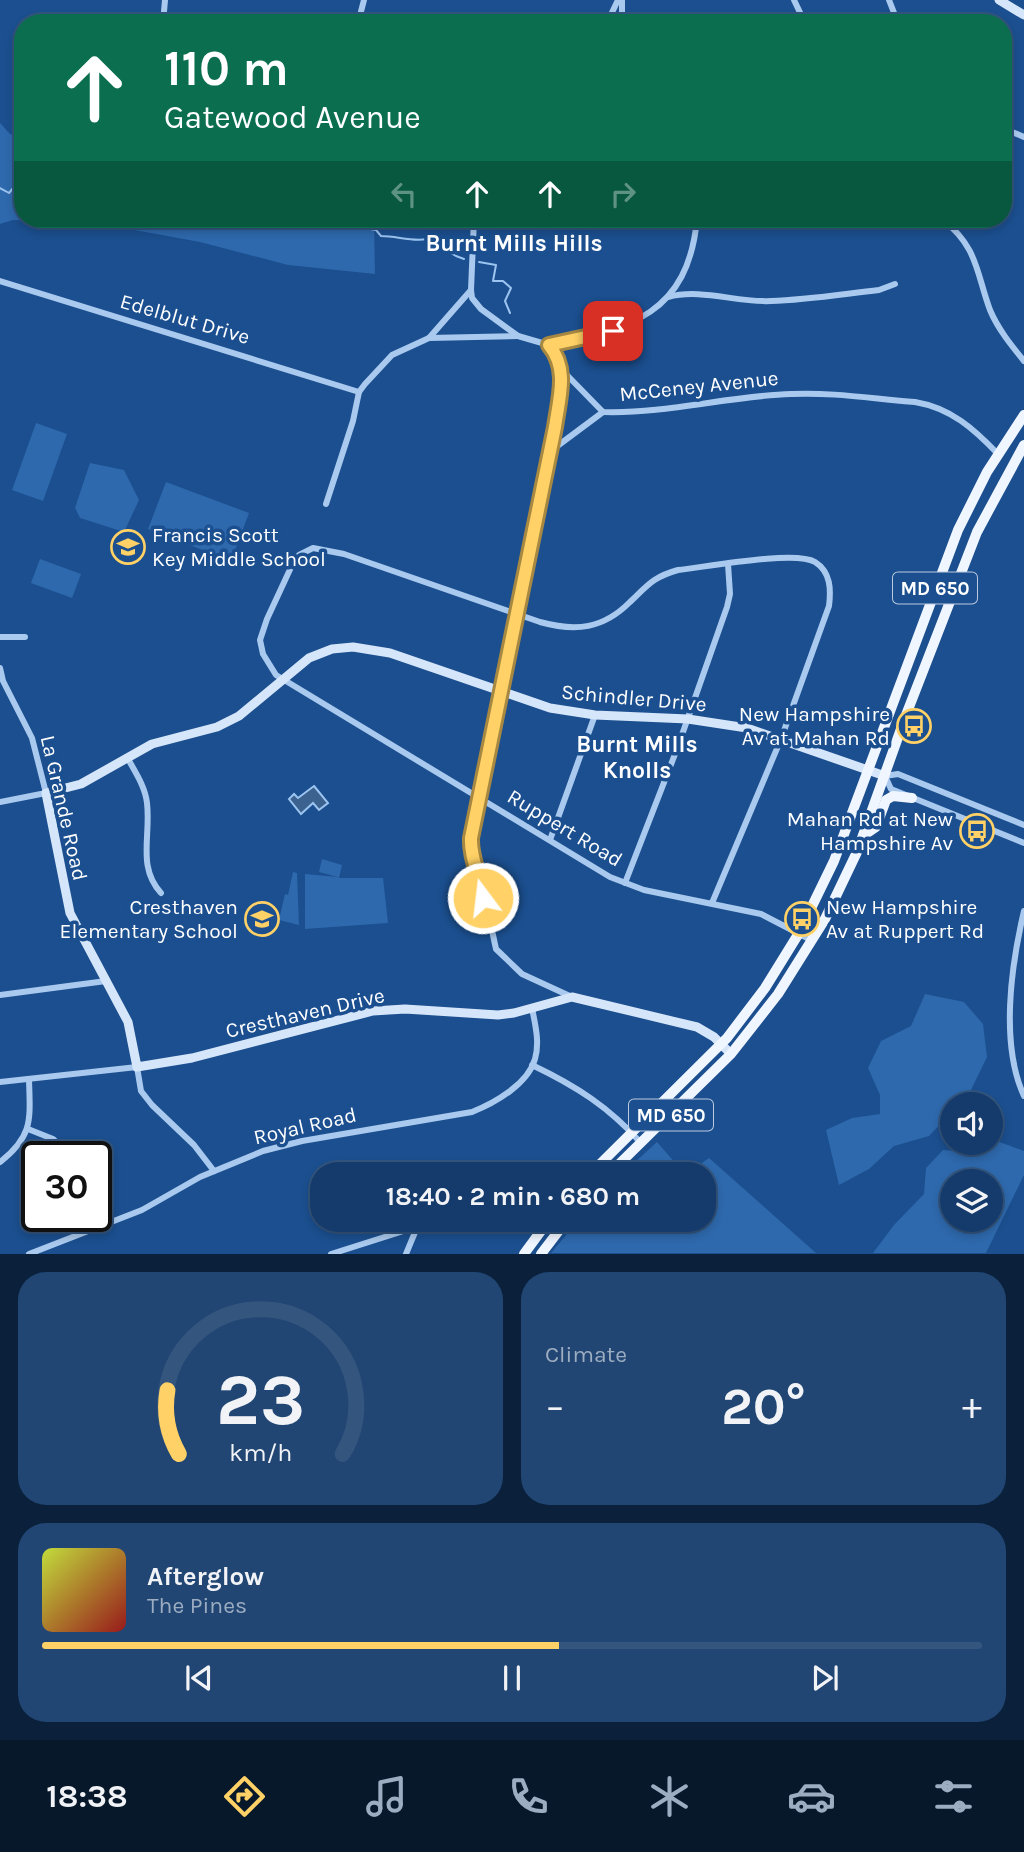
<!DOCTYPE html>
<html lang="en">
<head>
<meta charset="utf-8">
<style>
  body { margin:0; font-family:Karla,sans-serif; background:#214673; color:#f1f3f6; height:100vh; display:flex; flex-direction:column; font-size:26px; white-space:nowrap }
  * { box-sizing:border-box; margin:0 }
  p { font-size:23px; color:#9dadc1 }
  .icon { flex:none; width:38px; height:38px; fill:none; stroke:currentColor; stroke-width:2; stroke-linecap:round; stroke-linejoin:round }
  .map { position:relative; height:1254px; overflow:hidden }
  .panel { display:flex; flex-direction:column; gap:18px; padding:18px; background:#0b203b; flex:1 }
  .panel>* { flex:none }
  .banner { position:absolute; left:14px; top:14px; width:998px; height:214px; border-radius:28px; box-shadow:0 4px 10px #0003,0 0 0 2px #33557e; background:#0b6e4f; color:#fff; overflow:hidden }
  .controls { position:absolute; left:940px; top:1092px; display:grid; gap:14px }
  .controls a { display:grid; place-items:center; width:63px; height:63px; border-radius:50%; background:#143b6b; box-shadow:0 4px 10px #0003,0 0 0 2px #33557e; font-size:35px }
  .speed { position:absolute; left:21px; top:1141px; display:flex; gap:14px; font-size:35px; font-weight:700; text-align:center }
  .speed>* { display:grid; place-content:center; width:91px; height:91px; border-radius:50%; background:#143b6b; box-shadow:0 4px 10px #0003,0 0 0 2px #33557e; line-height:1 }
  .speed .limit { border:4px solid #111; border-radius:10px; background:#fff; color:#111 }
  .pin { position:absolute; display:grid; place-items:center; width:60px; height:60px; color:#fff; margin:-30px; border-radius:14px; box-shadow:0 4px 10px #0006 }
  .me { position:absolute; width:77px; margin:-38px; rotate:345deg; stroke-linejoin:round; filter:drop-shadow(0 0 5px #0008) }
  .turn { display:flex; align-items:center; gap:24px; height:147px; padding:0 35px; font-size:32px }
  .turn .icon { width:91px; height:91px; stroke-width:2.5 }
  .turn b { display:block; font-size:49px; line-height:60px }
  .lanes { display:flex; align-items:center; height:66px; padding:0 35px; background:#0003; justify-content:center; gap:35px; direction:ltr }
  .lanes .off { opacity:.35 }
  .big { font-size:52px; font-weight:700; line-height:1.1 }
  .panel .card { flex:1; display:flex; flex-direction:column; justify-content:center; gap:10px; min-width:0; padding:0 24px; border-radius:28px; background:#214673 }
  .panel .dial { align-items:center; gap:0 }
  .dial svg { height:182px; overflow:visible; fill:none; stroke:#33557e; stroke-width:7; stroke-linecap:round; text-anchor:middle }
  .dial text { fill:#f1f3f6; stroke:none }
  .song { display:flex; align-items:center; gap:21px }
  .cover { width:84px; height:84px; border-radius:10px; background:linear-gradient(135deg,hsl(70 70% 55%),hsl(0 70% 35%)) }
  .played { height:7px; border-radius:4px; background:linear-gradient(90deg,#ffd166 55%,#33557e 55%) }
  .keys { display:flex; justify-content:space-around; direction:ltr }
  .heat { display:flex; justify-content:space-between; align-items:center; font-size:38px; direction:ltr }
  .panel .tiles { flex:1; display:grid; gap:18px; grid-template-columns:1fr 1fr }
  .card:last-child { grid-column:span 2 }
  .trip { position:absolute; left:310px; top:1162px; width:406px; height:70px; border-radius:28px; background:#143b6b; box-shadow:0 4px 10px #0003,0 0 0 2px #33557e; font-weight:700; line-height:70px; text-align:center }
  .tab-bar { display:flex; height:112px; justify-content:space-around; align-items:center; background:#08182b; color:#9dadc1 }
  .tab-bar .icon { width:49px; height:49px }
  .tab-bar .selected { color:#ffd166 }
  .tab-bar b { font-size:32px; color:#f1f3f6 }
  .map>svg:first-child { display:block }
  .green { fill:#2e69ad; fill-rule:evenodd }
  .water { fill:#3c6290; stroke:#9cc4f0; stroke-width:2 }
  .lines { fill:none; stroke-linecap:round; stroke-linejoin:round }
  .stream { stroke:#9cc4f0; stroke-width:2 }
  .street { stroke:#a9c9ee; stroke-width:6 }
  .secondary { stroke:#d6e6fa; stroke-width:9 }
  .primary { stroke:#f0f6ff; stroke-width:10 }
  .route-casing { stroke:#a68842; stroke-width:18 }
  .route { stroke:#ffd166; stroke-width:12 }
  .labels { text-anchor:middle; stroke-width:7; stroke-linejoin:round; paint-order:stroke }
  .shield { fill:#1b4f8f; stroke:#bbcadd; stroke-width:2 }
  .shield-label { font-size:19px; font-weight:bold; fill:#fff }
  .street-label { font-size:21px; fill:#fff; stroke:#1b4f8f }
  .poi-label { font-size:21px; fill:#fff; stroke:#1b4f8f; text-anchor:end }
  .neighbourhood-label { font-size:23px; font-weight:bold; fill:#fff; stroke:#1b4f8f }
</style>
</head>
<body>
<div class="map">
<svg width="1024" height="1254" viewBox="0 0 1024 1254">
  <rect width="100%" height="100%" fill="#1b4f8f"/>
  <!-- green -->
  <g class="green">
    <polygon points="0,123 10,134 23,136 23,219 374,219 375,274 288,265 200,242 91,222 13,220 0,224"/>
    <polygon points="36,423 67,434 43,501 12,490"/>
    <polygon points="90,463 124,470 139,500 124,532 80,518 75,508"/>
    <polygon points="166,482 249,513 231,561 148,529"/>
    <polygon points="40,559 81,574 72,598 31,583"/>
    <polygon points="322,859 342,865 339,878 383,878 388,923 305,929 305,874 338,877 319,872"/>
    <polygon points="293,872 297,873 299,925 279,920 285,894 288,895"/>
    <polygon points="925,994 964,1002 983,1024 987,1057 969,1094 959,1104 952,1104 952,1112 929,1136 894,1146 869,1169 839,1185 826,1130 852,1118 880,1114 880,1095 868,1068 881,1041 911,1026"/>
    <path d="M994,1140L1024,1151V1175L986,1253H873L894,1225L924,1194L926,1168L943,1150L967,1152ZM952,1181H990V1220H952Z"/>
    <polygon points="657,1142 685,1174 622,1174"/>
    <polygon points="709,1158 816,1253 551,1253 579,1220 704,1220 704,1174 686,1174"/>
  </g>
  <!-- water -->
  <polygon class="water" points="314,786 328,803 319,810 313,803 301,814 289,799 294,794 298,798"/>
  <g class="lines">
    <!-- stream -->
    <g class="stream">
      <polyline points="0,188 9,193 23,176"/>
      <path d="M352,219L365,228L376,230L381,236C397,236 412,242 427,239L456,256L464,259"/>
      <polyline points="376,230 383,219"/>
      <polyline points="479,262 496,265 493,281 503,281 511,288 505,301 510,313"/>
    </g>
    <!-- street -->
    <g class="street">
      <polyline points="794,0 805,23"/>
      <polyline points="889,0 898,23"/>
      <polyline points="50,23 76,23"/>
      <polyline points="163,23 165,0"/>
      <polyline points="358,23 364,0"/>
      <polyline points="607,23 618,0"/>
      <polyline points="622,23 622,0"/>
      <path d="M23,45C17,57 18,69 23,81"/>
      <polyline points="1003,128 1024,137"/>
      <polyline points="1003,146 1009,131"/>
      <path d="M474,219L471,290L472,298L481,309L518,336L549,345L556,354L562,370L603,412C667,414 728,396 791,394C833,392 874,399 915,402C951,408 974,429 998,454"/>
      <path d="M942,219C978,247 976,272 990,310C998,329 1011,345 1024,361"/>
      <polyline points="0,281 359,392"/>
      <path d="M668,297C702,288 737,303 771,301C807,300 843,294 879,290L895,284"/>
      <polyline points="429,338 518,336"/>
      <path d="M549,345C631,329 688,314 697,219"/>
      <polyline points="562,370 562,383 551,451 478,796 470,852 482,884 496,949 522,974 572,997"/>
      <polyline points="552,450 603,412"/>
      <polyline points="326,504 353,421 359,392 365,384 392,355 429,338 471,290"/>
      <polyline points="0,637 25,637"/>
      <polyline points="0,668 3,681 32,738 46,793 0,802"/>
      <path d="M127,757C135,772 145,786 147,803C151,836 137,867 161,893"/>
      <polyline points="1024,825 898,774 885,776 891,789 1024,843"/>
      <polyline points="550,840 595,715"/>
      <polyline points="625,883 677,749 727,607 730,594 728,564"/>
      <path d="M712,903L781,739L829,606C831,590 831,572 815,562C795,550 706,567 678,570C653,577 648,585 630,602C603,629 576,632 540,622L344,554L313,548L299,555L293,563L267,619L260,640L263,654L276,675L610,877L644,890L761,914L811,940"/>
      <path d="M1024,911C1011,966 1000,1044 1024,1096"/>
      <polyline points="0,995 106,981"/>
      <path d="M532,1065C576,1086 609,1107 641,1143"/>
      <polyline points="0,1082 137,1067 141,1091 152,1105 194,1145 214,1171"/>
      <polyline points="28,1129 53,1139 72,1157"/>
      <path d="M0,1162C34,1136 30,1118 29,1079"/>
      <path d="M29,1254L142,1210L200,1177L263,1151L302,1141L472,1112C495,1103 528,1084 535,1059C540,1042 535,1024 532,1008"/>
      <polyline points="331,1254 438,1220"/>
      <polyline points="406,1254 418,1225"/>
    </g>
    <!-- secondary -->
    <g class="secondary">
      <polyline points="999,0 1024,15"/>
      <polyline points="731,1054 714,1037 697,1027 572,997 514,1013 498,1015 405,1009 373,1011 192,1058 137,1067 128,1022 70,913 46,793 81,784 152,744 217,727 239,716 309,658 332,649 353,647 390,653 550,708 595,715 688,719 747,728 885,776"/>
    </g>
    <!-- primary -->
    <g class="primary">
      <polyline points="863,836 876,827 886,800 893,796 912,798"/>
      <polyline points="590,1174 727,1038 765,988 799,933 834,861 958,530 987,472 1024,415"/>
      <polyline points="609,1174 731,1054 778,994 825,919 857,852 906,715 977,532 1024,445"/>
      <polyline points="524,1254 549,1220"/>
      <polyline points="541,1254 567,1220"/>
    </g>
  </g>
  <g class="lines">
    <!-- route casing -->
    <g class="route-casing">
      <path id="route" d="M483,898C481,877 470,859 471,838L555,427C559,398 569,369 549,345L613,331"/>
    </g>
    <!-- route -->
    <use href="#route" class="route"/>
  </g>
  <!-- icons -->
  <defs>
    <g id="school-ring" transform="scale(1.75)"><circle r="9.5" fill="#1b4f8f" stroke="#ffd166" stroke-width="1.5"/><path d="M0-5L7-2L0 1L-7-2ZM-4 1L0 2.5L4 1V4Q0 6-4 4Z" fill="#ffd166"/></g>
    <g id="bus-ring" transform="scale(1.75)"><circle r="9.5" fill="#1b4f8f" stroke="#ffd166" stroke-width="1.5"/><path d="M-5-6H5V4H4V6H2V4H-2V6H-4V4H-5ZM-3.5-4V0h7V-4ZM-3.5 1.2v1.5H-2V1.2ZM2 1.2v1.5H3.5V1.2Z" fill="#ffd166"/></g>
  </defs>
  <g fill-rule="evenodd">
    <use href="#school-ring" x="128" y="547"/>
    <use href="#bus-ring" x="914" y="726"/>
    <use href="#bus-ring" x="977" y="831"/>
    <use href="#school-ring" x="262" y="919"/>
    <use href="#bus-ring" x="802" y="919"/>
  </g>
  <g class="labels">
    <!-- shield labels -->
    <g class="shield">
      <rect x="893" y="572.5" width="84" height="31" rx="5"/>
      <rect x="629" y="1099.5" width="84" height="31" rx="5"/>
    </g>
    <g class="shield-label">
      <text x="935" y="595">MD 650</text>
      <text x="671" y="1122">MD 650</text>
    </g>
    <!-- street labels -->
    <g class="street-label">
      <text transform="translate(185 319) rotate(16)" y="7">Edelblut Drive</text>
      <text transform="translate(699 386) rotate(-6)" y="7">McCeney Avenue</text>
      <text transform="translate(634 698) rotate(5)" y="7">Schindler Drive</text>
      <text transform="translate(64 808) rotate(77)" y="7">La Grande Road</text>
      <text transform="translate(565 828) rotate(31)" y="7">Ruppert Road</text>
      <text transform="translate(305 1013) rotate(-13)" y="7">Cresthaven Drive</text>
      <text transform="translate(305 1126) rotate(-13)" y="7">Royal Road</text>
    </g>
    <!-- poi labels -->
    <g class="poi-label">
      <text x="152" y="542" text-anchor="start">Francis Scott<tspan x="152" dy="24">Key Middle School</tspan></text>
      <text x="890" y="721">New Hampshire<tspan x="890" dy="24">Av at Mahan Rd</tspan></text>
      <text x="953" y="826">Mahan Rd at New<tspan x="953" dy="24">Hampshire Av</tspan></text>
      <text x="238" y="914">Cresthaven<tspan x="238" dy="24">Elementary School</tspan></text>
      <text x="826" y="914" text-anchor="start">New Hampshire<tspan x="826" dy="24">Av at Ruppert Rd</tspan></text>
    </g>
    <!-- neighbourhood labels -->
    <g class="neighbourhood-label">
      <text x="514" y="251">Burnt Mills Hills</text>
      <text x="637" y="752">Burnt Mills<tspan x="637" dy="26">Knolls</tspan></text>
    </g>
  </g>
</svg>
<div class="controls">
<a><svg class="icon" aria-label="sound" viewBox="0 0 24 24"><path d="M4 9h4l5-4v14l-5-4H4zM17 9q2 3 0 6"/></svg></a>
<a><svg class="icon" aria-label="layers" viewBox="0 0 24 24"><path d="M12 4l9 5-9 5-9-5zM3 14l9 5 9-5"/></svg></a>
</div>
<div class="speed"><div class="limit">30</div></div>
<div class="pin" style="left:613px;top:331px;background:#d93025"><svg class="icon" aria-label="arrive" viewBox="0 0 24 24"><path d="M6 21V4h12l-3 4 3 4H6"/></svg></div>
<svg class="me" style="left:483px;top:898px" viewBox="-20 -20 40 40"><circle r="17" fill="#ffd166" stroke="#fff" stroke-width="3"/><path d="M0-11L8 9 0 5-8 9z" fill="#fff"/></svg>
<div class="trip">18:40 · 2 min · 680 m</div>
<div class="banner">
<div class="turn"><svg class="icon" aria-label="ahead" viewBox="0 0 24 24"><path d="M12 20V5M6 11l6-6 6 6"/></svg><div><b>110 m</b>Gatewood Avenue</div></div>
<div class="lanes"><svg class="icon off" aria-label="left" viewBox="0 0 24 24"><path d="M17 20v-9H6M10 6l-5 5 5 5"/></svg><svg class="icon" aria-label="ahead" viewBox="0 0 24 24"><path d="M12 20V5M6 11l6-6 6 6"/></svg><svg class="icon" aria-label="ahead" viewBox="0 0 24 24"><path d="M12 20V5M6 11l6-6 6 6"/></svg><svg class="icon off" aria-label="right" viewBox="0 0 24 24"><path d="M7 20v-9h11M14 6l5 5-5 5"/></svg></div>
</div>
</div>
<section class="panel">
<div class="tiles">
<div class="card dial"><svg viewBox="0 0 100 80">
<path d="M14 69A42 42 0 1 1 86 69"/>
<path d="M14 69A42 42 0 0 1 9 41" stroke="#ffd166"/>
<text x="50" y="56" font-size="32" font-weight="700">23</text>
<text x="50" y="72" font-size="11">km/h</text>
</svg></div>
<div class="card"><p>Climate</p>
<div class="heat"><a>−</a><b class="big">20°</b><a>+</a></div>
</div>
<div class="card">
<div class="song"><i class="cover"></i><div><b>Afterglow</b><p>The Pines</p></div></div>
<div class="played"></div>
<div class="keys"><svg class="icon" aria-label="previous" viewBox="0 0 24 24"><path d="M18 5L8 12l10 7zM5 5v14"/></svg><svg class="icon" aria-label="pause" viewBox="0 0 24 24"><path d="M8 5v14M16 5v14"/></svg><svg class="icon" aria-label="next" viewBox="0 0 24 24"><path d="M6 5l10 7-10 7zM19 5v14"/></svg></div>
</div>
</div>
</section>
<nav class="tab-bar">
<b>18:38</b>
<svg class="icon selected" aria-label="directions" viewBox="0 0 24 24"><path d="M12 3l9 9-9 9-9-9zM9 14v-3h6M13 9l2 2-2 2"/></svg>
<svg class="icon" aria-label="music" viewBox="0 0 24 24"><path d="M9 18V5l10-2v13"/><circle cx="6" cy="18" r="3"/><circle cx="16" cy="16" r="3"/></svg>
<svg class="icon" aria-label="phone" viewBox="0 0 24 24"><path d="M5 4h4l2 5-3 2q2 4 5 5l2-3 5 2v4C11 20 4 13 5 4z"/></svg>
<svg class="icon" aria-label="climate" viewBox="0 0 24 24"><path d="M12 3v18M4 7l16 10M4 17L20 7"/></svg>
<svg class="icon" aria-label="car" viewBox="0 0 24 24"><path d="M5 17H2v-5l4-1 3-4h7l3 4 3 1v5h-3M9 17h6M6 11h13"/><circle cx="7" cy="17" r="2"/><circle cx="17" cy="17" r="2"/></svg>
<svg class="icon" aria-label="filters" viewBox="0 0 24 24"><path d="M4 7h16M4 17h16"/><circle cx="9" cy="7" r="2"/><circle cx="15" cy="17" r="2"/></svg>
</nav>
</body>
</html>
